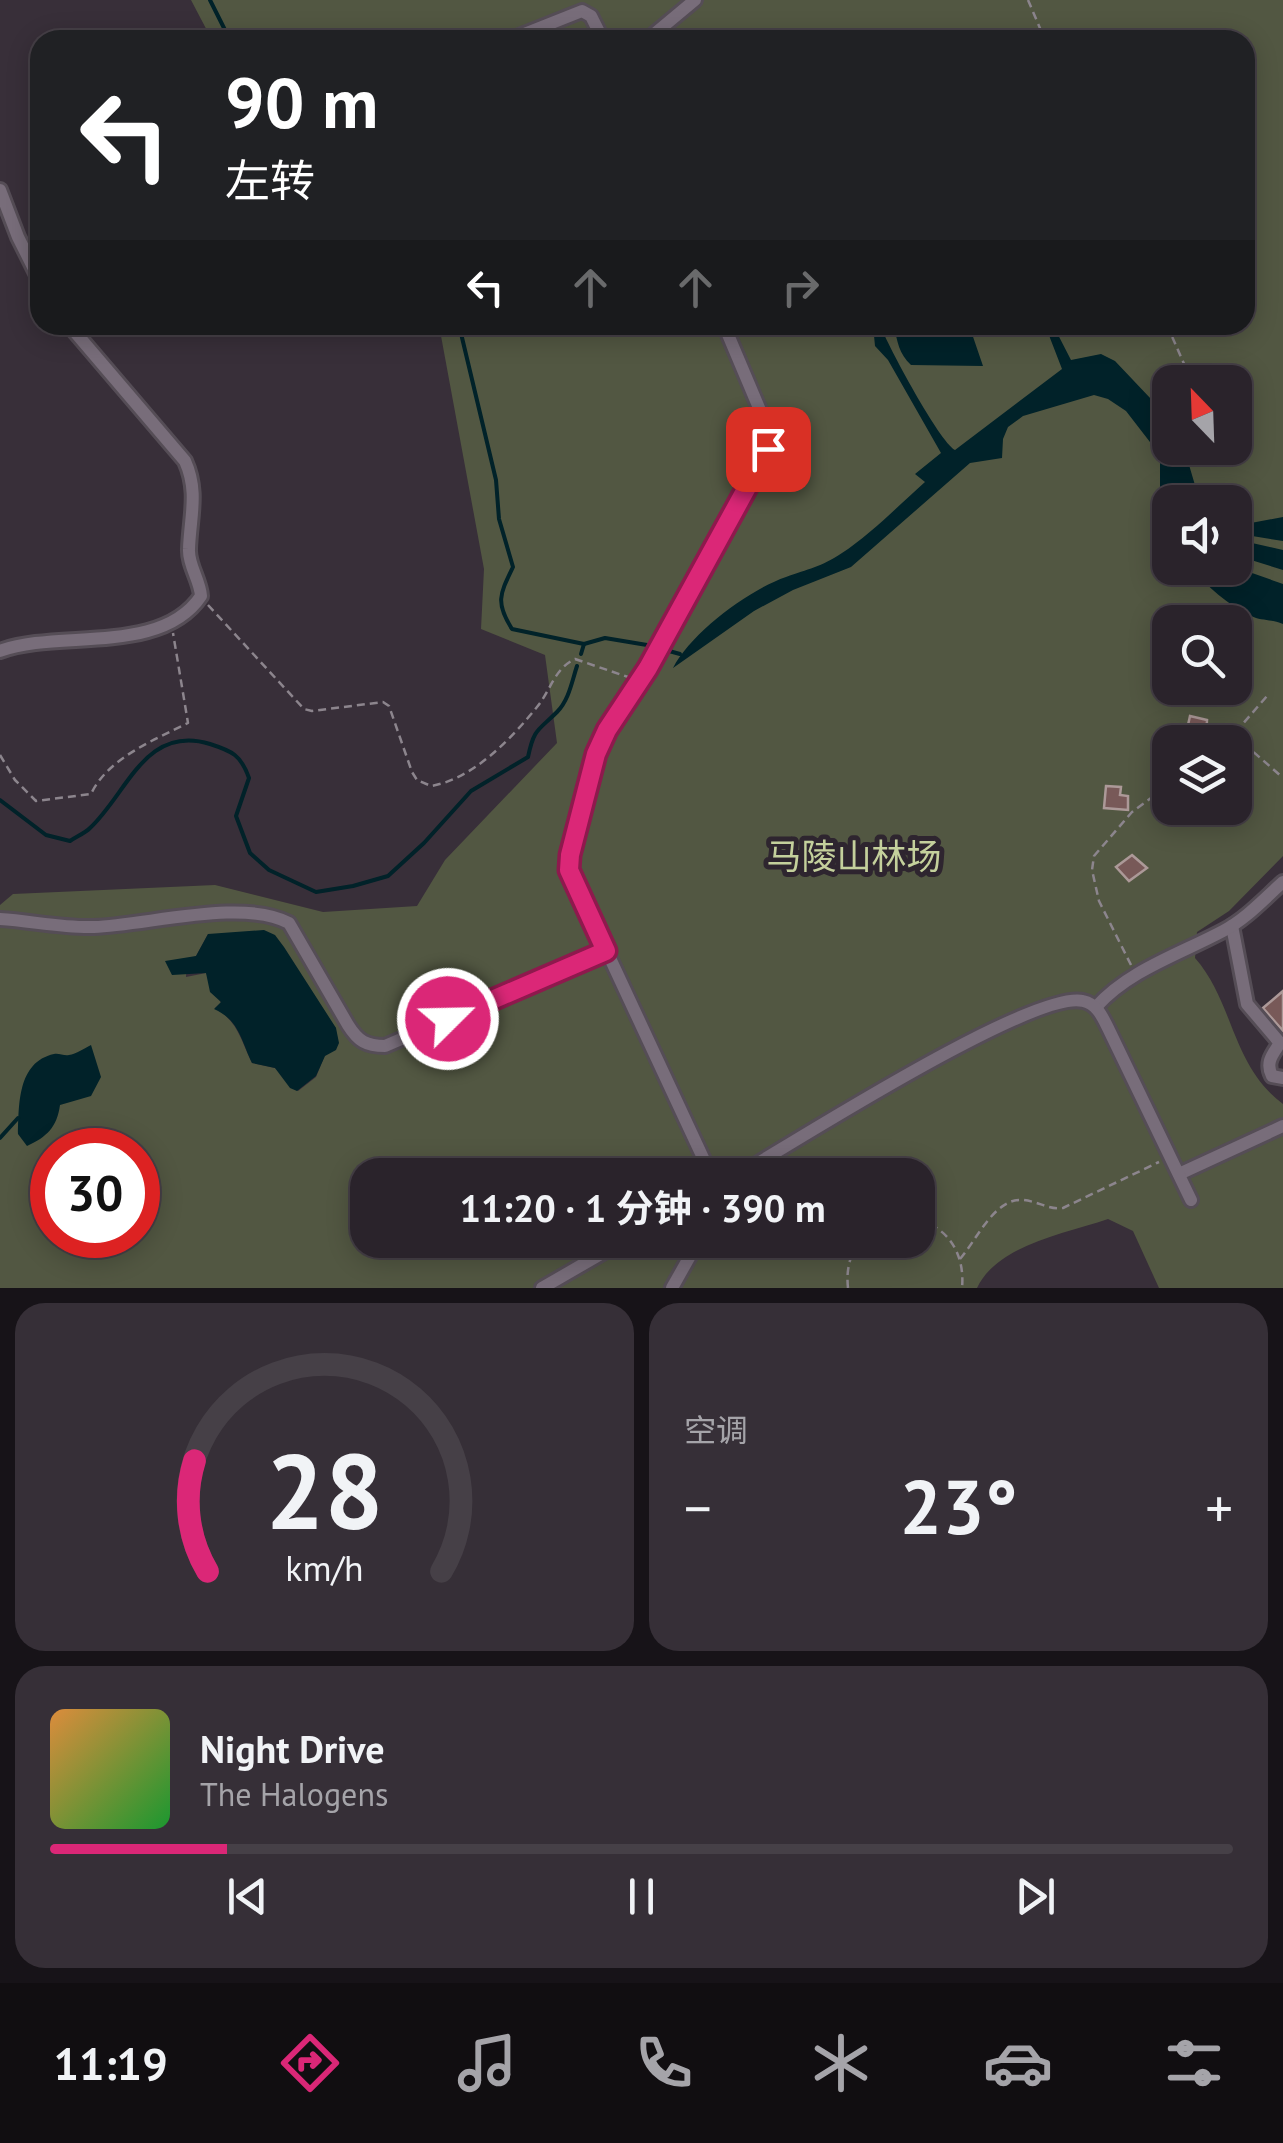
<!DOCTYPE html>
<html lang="zh">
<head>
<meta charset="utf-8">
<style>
  body { margin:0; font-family:"PT Sans","Noto Sans SC",sans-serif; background:#362f37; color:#f1f3f6; height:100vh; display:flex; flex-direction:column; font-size:38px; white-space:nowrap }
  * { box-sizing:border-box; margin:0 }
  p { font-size:32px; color:#a5a4a9 }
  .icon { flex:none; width:55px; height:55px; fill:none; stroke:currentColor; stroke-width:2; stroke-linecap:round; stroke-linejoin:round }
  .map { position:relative; height:1288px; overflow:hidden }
  .details { display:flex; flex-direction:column; gap:15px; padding:15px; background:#171318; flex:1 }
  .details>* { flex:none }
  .hud { position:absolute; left:30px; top:30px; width:1225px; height:305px; border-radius:30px; box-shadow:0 5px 25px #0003,0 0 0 2px #464047; background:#202124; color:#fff; overflow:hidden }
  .needle { width:65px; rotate:337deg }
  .controls { position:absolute; left:1152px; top:365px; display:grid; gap:20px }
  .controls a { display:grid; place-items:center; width:100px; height:100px; border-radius:20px; background:#2a232b; box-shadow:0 5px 25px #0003,0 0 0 2px #464047; font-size:50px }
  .speed { position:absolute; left:30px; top:1128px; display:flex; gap:20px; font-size:50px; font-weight:700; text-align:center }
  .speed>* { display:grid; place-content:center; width:130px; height:130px; border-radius:50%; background:#2a232b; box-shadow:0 5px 25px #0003,0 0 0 2px #464047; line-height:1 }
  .speed .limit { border:15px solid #d22; background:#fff; color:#111 }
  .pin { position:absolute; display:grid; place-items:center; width:85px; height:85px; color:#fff; margin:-42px; border-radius:20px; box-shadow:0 5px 15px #0006 }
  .me { position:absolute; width:110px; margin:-55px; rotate:67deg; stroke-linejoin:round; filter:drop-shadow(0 0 8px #0008) }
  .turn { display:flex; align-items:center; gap:35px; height:210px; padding:0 30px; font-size:45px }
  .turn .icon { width:130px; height:130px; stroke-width:2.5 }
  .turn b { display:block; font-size:70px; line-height:85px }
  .lanes { display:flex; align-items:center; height:95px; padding:0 30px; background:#0003; justify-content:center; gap:50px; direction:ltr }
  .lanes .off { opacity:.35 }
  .big { font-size:75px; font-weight:700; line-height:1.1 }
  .details .widget { flex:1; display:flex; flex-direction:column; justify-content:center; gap:15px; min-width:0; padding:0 35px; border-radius:30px; background:#362f37 }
  .details .dial { align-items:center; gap:0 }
  .dial svg { height:260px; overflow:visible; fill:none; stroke:#464047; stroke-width:7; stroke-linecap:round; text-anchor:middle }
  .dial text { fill:#f1f3f6; stroke:none }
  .song { display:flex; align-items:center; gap:30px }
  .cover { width:120px; height:120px; border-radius:15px; background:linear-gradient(135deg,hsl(30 70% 55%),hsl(130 70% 35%)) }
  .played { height:10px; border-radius:5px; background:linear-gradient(90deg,#db2777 15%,#464047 15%) }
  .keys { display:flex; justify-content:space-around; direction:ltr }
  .heat { display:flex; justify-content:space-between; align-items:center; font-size:55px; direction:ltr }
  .details .tiles { flex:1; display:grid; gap:15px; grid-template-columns:1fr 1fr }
  .widget:last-child { grid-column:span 2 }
  .trip { position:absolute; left:350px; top:1158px; width:585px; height:100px; border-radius:30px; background:#2a232b; box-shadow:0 5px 25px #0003,0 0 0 2px #464047; font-weight:700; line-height:100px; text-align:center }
  .dock { display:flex; height:160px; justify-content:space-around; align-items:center; background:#110e11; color:#a5a4a9 }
  .dock .icon { width:70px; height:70px }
  .dock .current { color:#db2777 }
  .dock b { font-size:45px; color:#f1f3f6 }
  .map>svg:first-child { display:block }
  .green { fill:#525742; fill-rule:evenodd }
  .water { fill:#012229 }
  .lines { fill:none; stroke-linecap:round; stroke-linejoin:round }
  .stream { stroke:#012229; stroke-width:4 }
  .building { fill:#785958; stroke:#ac9998; stroke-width:2.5 }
  .minor-casing { stroke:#554d56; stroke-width:18 }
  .path { stroke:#8c858d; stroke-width:2.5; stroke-dasharray:8 5; stroke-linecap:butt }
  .minor { stroke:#786d7a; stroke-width:12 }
  .route-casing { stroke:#8e194d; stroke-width:25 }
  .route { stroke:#db2777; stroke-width:18 }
  .labels { text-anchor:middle; stroke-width:10; stroke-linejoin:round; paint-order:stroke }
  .park-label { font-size:35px; fill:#c4d09c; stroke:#2e252f }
</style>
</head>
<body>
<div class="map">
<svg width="1283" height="1288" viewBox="0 0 1283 1288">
  <rect width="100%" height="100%" fill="#382f39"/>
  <!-- green -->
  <path class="green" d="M191,0H1283V856L1229,911L1197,932L1195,958C1234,1002 1231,1065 1283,1104V1288H1159L1133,1231L1108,1219C1065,1234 998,1244 977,1288H0V905L13,894L215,885L323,912L417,906L445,860L557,743L545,655L481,629L484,569L439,325H1245V40H212ZM1170,382H1235V448H1170ZM1170,502H1235V568H1170ZM1170,622H1235V688H1170ZM1170,742H1235V808H1170ZM208,934L328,1018L336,1028L316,1077L298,1091L275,1068L252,1063C241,1041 238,1021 215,1008L221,1003L206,973L186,977L187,960L196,956ZM52,1150H138V1235H52ZM368,1175H918V1240H368Z"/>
  <!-- water -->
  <g class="water">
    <path d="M873,325H880C888,346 939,441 955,450L1062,369L1045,325H1053L1071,360L1101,354L1115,361L1169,418L1170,448H1184L1200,502H1170V544L1160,526V455L1126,411L1108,399L1094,395L1023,416L1008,427L1003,439L1002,458L970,463L851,567L793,590L754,611L673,668C691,633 748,590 786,577C808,569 821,567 842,553C870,535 899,505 925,482L915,474L941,453L888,360L875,346Z"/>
    <path d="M894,325H969L983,366L911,365C899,354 897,341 894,325Z"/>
    <polygon points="1283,517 1283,541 1246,535 1242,537 1252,543 1283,550 1283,570 1235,555 1235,526"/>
    <path d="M1235,567L1283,584V624C1272,619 1261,621 1251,616C1228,605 1207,586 1191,568Z"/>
    <path d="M264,930L275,935L284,947L336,1028L339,1043L336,1050L325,1056L316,1076L297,1091L290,1088L275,1068L252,1063C241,1040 239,1020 214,1009L221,1002L210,992L206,973L172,975L165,961L196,956L208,934Z"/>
    <path d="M91,1045L101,1077L91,1096L60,1105C57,1127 47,1137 27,1146L18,1134C19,1106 17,1062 54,1054C59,1053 64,1056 69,1055C76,1054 85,1048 91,1045Z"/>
  </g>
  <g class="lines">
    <!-- stream -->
    <g class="stream">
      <polyline points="210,0 225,30 243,40"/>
      <path d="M459,325L496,480L499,519L513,567C500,594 495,602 512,629L584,644"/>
      <polyline points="669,651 680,654"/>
      <polyline points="581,654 584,644 605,638 647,645"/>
      <path d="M0,800L46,835L70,841C76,837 85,833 90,828C127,794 145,724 210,744C232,751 241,755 249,778L236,816L250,853L269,870L316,892L353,886L388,876L424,843L471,791L528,757C534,728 538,731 557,712C569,700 572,681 577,666"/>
      <polyline points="0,1138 18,1118"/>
    </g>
  </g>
  <!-- building -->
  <g class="building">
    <polygon points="1190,716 1207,720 1206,738 1186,734"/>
    <polygon points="1106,786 1121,787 1120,795 1128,796 1128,810 1104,808"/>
    <polygon points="1132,855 1147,868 1129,881 1116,867"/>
    <polygon points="1283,991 1283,1031 1263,1008"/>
  </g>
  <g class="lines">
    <!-- minor casing -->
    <g class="minor-casing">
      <g id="minor">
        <polyline points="509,40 582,11 591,16 603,40"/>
        <polyline points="647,40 695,0"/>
        <polyline points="0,190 18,237 40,281"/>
        <path d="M0,651C58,629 161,656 201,596C200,580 188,565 189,549C190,517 199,492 185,461L69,325"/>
        <path d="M0,919C32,921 62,928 94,927C148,925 243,898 289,923L348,1025C358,1041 366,1046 385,1046L606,951"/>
        <path d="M1232,926L1247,1004L1280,1043C1273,1054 1265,1062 1272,1076L1283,1078"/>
        <path d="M1096,1007C1129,970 1180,954 1223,931C1246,919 1264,899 1283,882"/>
        <polyline points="1179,1174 1283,1126"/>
        <polyline points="711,1175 569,870 570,855 596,754 607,731 647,668 768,449 770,434 724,325"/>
        <path d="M738,1175C793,1143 1034,989 1083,1001C1097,1004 1102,1016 1108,1028L1191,1200"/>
        <polyline points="542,1288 625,1240"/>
        <polyline points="672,1288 699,1240"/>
      </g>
    </g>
    <!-- path -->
    <g class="path">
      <polyline points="1028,0 1045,40"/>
      <polyline points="1167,325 1192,382"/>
      <path d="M208,605L304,709L312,711L383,702L389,706L412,772L417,780L431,786C473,779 511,739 537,707C551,690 554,669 575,659L628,677"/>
      <polyline points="1234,735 1281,776"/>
      <polyline points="1227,742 1267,696"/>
      <path d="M0,755L15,780L36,801L91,794C108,758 154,740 188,723L173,633"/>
      <polyline points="1131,965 1099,901 1092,870 1094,856 1132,812 1170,784"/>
      <path d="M918,1220C950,1228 965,1256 962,1288"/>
      <path d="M960,1259C976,1241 995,1197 1023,1200C1037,1201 1049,1210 1063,1208L1159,1162"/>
      <path d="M848,1288C846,1269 850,1256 859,1240"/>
    </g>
    <!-- minor -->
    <use href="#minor" class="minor"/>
  </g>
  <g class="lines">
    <!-- route casing -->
    <g class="route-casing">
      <polyline id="route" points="448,1019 606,951 569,870 570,855 596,754 607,730 648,668 768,449"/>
    </g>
    <!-- route -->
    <use href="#route" class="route"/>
  </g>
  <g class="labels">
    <!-- park labels -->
    <g class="park-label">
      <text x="854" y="869">马陵山林场</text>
    </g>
  </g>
</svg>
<div class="controls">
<a><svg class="needle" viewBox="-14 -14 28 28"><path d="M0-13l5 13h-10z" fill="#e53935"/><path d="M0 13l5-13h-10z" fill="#a5a4a9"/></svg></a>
<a><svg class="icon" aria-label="sound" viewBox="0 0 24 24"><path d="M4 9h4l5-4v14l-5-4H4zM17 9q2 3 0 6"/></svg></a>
<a><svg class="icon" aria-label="search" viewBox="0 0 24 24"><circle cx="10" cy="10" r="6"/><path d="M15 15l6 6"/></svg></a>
<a><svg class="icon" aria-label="layers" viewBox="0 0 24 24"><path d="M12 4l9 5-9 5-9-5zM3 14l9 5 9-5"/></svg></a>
</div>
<div class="speed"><div class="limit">30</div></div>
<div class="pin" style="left:768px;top:449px;background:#d93025"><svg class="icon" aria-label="arrive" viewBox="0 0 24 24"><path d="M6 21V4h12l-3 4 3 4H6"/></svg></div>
<svg class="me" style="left:448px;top:1019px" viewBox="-20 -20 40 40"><circle r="17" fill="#db2777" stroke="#fff" stroke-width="3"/><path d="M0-11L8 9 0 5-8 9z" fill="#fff"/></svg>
<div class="trip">11:20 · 1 分钟 · 390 m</div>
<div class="hud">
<div class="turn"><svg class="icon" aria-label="left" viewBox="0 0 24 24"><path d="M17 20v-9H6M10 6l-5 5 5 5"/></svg><div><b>90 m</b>左转</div></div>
<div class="lanes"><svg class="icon" aria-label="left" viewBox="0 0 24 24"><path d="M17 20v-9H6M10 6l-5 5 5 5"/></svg><svg class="icon off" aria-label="ahead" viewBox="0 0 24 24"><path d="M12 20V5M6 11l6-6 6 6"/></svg><svg class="icon off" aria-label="ahead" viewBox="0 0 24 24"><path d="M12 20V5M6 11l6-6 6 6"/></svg><svg class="icon off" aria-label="right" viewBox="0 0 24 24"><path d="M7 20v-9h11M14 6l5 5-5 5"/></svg></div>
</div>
</div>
<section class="details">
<div class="tiles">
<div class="widget dial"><svg viewBox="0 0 100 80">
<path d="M14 69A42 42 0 1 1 86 69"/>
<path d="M14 69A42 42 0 0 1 10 35" stroke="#db2777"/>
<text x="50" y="56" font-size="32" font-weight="700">28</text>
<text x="50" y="72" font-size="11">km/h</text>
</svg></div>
<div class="widget"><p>空调</p>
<div class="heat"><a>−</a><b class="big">23°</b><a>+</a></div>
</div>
<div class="widget">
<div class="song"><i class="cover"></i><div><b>Night Drive</b><p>The Halogens</p></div></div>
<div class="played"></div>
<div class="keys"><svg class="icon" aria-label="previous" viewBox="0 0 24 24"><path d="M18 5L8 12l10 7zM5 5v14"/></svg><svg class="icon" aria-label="pause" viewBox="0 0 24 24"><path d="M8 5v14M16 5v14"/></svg><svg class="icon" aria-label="next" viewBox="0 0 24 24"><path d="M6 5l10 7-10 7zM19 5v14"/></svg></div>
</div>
</div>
</section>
<nav class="dock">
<b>11:19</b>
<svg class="icon current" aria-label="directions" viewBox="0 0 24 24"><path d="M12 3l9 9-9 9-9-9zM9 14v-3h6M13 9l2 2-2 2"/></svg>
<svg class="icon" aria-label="music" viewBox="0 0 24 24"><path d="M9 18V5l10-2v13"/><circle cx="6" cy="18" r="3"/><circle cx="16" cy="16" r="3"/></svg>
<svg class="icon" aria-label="phone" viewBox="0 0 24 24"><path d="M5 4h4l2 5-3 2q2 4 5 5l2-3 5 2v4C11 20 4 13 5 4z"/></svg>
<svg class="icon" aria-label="climate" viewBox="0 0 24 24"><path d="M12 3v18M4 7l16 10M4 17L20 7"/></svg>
<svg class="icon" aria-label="car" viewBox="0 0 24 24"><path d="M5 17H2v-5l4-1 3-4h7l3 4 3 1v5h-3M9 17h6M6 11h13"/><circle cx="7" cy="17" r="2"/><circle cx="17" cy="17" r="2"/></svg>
<svg class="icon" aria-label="filters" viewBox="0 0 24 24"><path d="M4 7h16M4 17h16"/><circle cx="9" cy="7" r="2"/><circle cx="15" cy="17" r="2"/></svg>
</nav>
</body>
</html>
